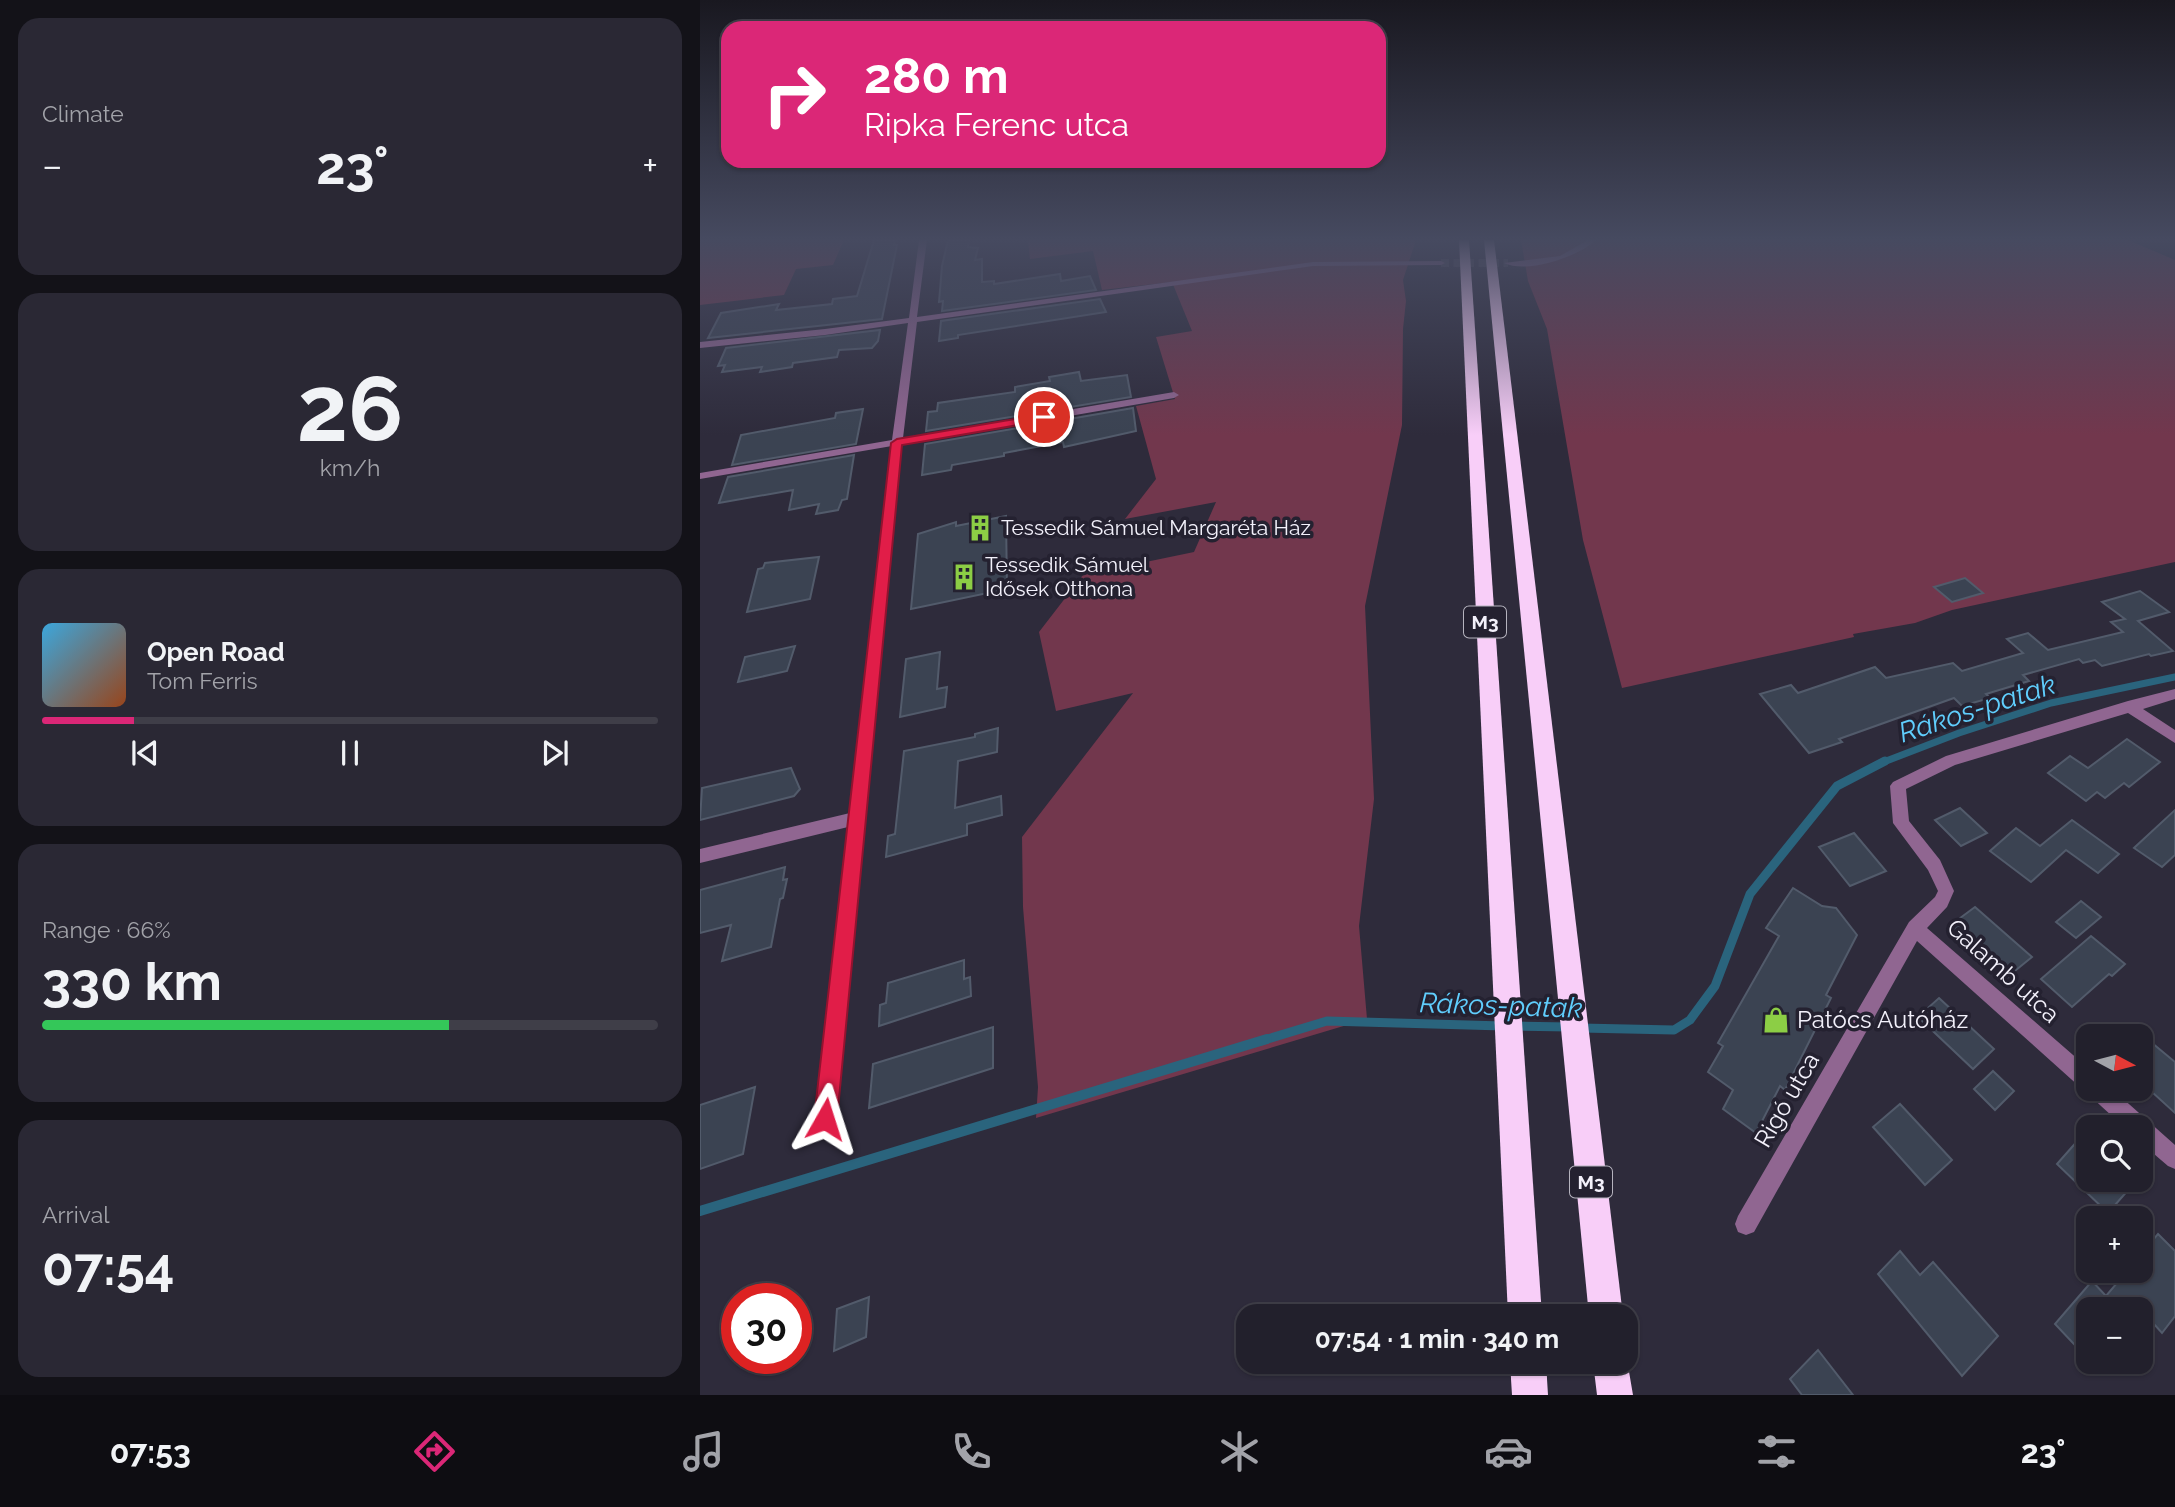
<!DOCTYPE html>
<html lang="en">
<head>
<meta charset="utf-8">
<style>
  body { margin:0; font-family:Raleway,sans-serif; background:#2a2834; color:#f1f3f6; height:100vh; display:flex; flex-direction:column; font-size:26px; white-space:nowrap }
  * { box-sizing:border-box; margin:0 }
  p { font-size:23px; color:#a2a3a9 }
  .icon { flex:none; width:38px; height:38px; fill:none; stroke:currentColor; stroke-width:2; stroke-linecap:round; stroke-linejoin:round }
  .map { position:relative; flex:1; overflow:hidden }
  .panel { display:flex; flex-direction:column; gap:18px; padding:18px; background:#131218; width:700px }
  .panel>* { flex:none }
  .hud { position:absolute; left:21px; top:21px; width:665px; height:147px; border-radius:21px; box-shadow:0 2px 5px #0004,0 0 0 2px #3f3e48; background:#db2777; color:#fff; overflow:hidden }
  .needle { width:46px; rotate:97deg }
  .tools { position:absolute; left:1376px; top:1024px; display:grid; gap:14px }
  .tools a { display:grid; place-items:center; width:77px; height:77px; border-radius:14px; background:#22202c; box-shadow:0 2px 5px #0004,0 0 0 2px #3f3e48; font-size:35px }
  .speed { position:absolute; left:21px; top:1283px; display:flex; gap:14px; font-size:35px; font-weight:700; text-align:center }
  .speed>* { display:grid; place-content:center; width:91px; height:91px; border-radius:50%; background:#22202c; box-shadow:0 2px 5px #0004,0 0 0 2px #3f3e48; line-height:1 }
  .speed .limit { border:10px solid #d22; background:#fff; color:#111 }
  .pin { position:absolute; display:grid; place-items:center; width:60px; height:60px; color:#fff; margin:-30px; border:4px solid #fff; border-radius:50%; box-shadow:0 2px 7px #0007 }
  .me { position:absolute; width:77px; margin:-38px; rotate:6deg; stroke-linejoin:round; filter:drop-shadow(0 0 5px #0008) }
  .turn { display:flex; align-items:center; gap:24px; height:147px; padding:0 28px; font-size:32px }
  .turn .icon { width:91px; height:91px; stroke-width:2.5 }
  .turn b { display:block; font-size:49px; line-height:60px }
  .big { font-size:52px; font-weight:700; line-height:1.1 }
  .panel .card { flex:1; display:flex; flex-direction:column; justify-content:center; gap:10px; min-width:0; padding:0 24px; border-radius:21px; background:#2a2834 }
  .panel .dial { align-items:center; gap:0 }
  .dial b { font-size:91px; line-height:1 }
  .song { display:flex; align-items:center; gap:21px }
  .cover { width:84px; height:84px; border-radius:10px; background:linear-gradient(135deg,hsl(200 70% 55%),hsl(20 70% 35%)) }
  .played { height:7px; border-radius:4px; background:linear-gradient(90deg,#db2777 15%,#3f3e48 15%) }
  .keys { display:flex; justify-content:space-around; direction:ltr }
  .heat { display:flex; justify-content:space-between; align-items:center; font-size:38px; direction:ltr }
  .charge { height:10px; border-radius:5px; background:linear-gradient(90deg,#34c759 66%,#3f3e48 0) }
  .trip { position:absolute; left:536px; top:1304px; width:402px; height:70px; border-radius:21px; background:#22202c; box-shadow:0 2px 5px #0004,0 0 0 2px #3f3e48; font-weight:700; line-height:70px; text-align:center }
  .menu { display:flex; height:112px; justify-content:space-around; align-items:center; background:#0e0d12; color:#a2a3a9 }
  .menu .icon { width:49px; height:49px }
  .menu .active { color:#db2777 }
  .menu b { font-size:32px; color:#f1f3f6 }
  main { display:flex; flex:1; min-height:0 }
  .map>svg:first-child { display:block }
  .green { fill:#72374d }
  .lines { fill:none; stroke-linecap:round; stroke-linejoin:round }
  .stream-far2 { stroke:#2a647d; stroke-width:7 }
  .stream-far1 { stroke:#2a647d; stroke-width:9 }
  .stream { stroke:#2a647d; stroke-width:10 }
  .building { fill:#3b4352; stroke:#525b6b; stroke-width:2 }
  .street-tunnel { stroke:#4c4958; stroke-width:8; stroke-dasharray:8 4.5; stroke-linecap:butt }
  .street { fill:#906691; fill-rule:evenodd }
  .highway { fill:#f8cef8; fill-rule:evenodd }
  .route { fill:#e11d48; stroke:#92132f; stroke-width:2 }
  .labels { text-anchor:middle; stroke-width:7; stroke-linejoin:round; paint-order:stroke }
  .shield { fill:#242130; stroke:#b5b3be; stroke-width:2 }
  .shield-label { font-size:19px; font-weight:bold; fill:#f3f1fb }
  .poi-label { font-size:21px; fill:#f3f1fb; stroke:#242130; text-anchor:start }
  .near-street-label { font-size:24px; fill:#f3f1fb; stroke:#242130 }
  .near-poi-label { font-size:24px; fill:#f3f1fb; stroke:#242130; text-anchor:start }
  .near-water-label { font-size:28px; font-style:italic; fill:#60cefd; stroke:#242130 }
</style>
</head>
<body>
<main>
<section class="panel">
<div class="card"><p>Climate</p>
<div class="heat"><a>−</a><b class="big">23°</b><a>+</a></div>
</div>
<div class="card dial"><b>26</b><p>km/h</p></div>
<div class="card">
<div class="song"><i class="cover"></i><div><b>Open Road</b><p>Tom Ferris</p></div></div>
<div class="played"></div>
<div class="keys"><svg class="icon" aria-label="previous" viewBox="0 0 24 24"><path d="M18 5L8 12l10 7zM5 5v14"/></svg><svg class="icon" aria-label="pause" viewBox="0 0 24 24"><path d="M8 5v14M16 5v14"/></svg><svg class="icon" aria-label="next" viewBox="0 0 24 24"><path d="M6 5l10 7-10 7zM19 5v14"/></svg></div>
</div>
<div class="card"><p>Range · 66%</p><b class="big">330 km</b><div class="charge"></div></div>
<div class="card"><p>Arrival</p><b class="big">07:54</b></div>
</section>
<div class="map">
<svg width="1475" height="1395" viewBox="0 0 1475 1395">
  <rect width="100%" height="100%" fill="#2e2b3b"/>
  <!-- green -->
  <g class="green">
    <polygon points="0,240 144,240 133,265 96,269 84,295 0,305"/>
    <polygon points="328,240 716,240 703,280 706,301 703,329 702,425 665,606 674,799 659,926 667,1019 336,1118 338,1087 323,907 322,837 433,693 356,711 339,632 383,575 494,552 516,502 425,519 456,479 436,406 475,399 456,337 492,331 472,282 402,290 393,251 330,259"/>
    <polygon points="821,240 1428,240 1475,260 1475,562 1252,610 1215,623 1153,634 1154,637 922,688 883,540 847,329 828,281"/>
  </g>
  <g class="lines">
    <!-- stream-far2 -->
    <polyline class="stream-far2" points="1181,763 1259,733 1351,703 1475,677"/>
    <!-- stream-far1 -->
    <g class="stream-far1">
      <polyline points="815,1026 869,1027"/>
      <polyline points="881,1028 974,1030 990,1020 1015,986 1050,894 1137,786 1185,761"/>
      <polyline points="561,1041 627,1021 803,1026"/>
    </g>
    <!-- stream -->
    <polyline class="stream" points="0,1211 567,1039"/>
  </g>
  <!-- building -->
  <g class="building">
    <polygon points="174,240 195,240 194,245 197,245 182,319 8,338 21,313 79,304 76,310 132,304 133,299 157,296"/>
    <polygon points="248,240 269,240 268,247 278,248 275,260 282,259 282,282 294,281 294,284 360,274 361,281 390,276 396,290 242,311 243,301 239,302 242,266"/>
    <polygon points="400,299 406,312 258,335 258,338 239,341 241,321"/>
    <polygon points="180,330 178,341 172,348 139,350 137,357 93,363 92,367 60,372 62,367 22,372 25,365 18,366 26,348"/>
    <polygon points="379,372 381,381 427,375 431,397 226,431 228,412 237,411 238,403 315,392 315,387 350,381 349,377"/>
    <polygon points="433,408 436,431 364,447 363,442 304,453 304,456 252,465 251,470 222,475 225,444"/>
    <polygon points="163,409 156,444 32,465 41,435 135,418 136,413"/>
    <polygon points="154,455 147,499 142,500 138,510 116,514 119,504 89,510 93,490 19,503 28,477"/>
    <polygon points="306,516 307,589 211,609 218,534 256,522 256,526"/>
    <polygon points="119,557 110,599 47,612 58,569 63,568 65,563"/>
    <polygon points="1265,578 1283,593 1252,602 1234,587"/>
    <polygon points="1440,591 1469,612 1438,621 1473,651 1451,656 1449,654 1402,666 1395,660 1383,663 1379,659 1323,675 1329,681 1286,694 1290,698 1262,706 1254,698 1139,739 1142,742 1109,753 1060,694 1091,685 1098,693 1175,667 1186,678 1253,663 1262,671 1323,653 1307,639 1328,633 1348,650 1423,632 1411,622 1425,619 1402,602"/>
    <polygon points="95,646 87,671 38,682 45,657"/>
    <polygon points="240,652 237,689 247,687 245,707 200,717 206,659"/>
    <polygon points="298,728 297,752 258,761 255,808 301,796 302,815 267,824 267,835 186,857 188,836 195,834 204,751 275,737 275,734"/>
    <polygon points="1427,739 1460,762 1429,787 1424,783 1405,798 1397,792 1386,801 1348,773 1370,756 1388,768"/>
    <polygon points="91,768 100,789 94,796 0,820 2,788"/>
    <polygon points="1260,808 1287,833 1261,846 1235,820"/>
    <polygon points="1475,810 1475,855 1462,867 1434,848"/>
    <polygon points="1372,820 1419,854 1398,873 1366,850 1331,882 1290,851 1316,828 1340,846"/>
    <polygon points="1154,833 1186,871 1150,886 1119,847"/>
    <polygon points="85,867 83,880 87,879 83,898 80,899 71,947 22,961 31,925 0,933 0,890"/>
    <polygon points="1093,888 1122,906 1136,908 1157,935 1126,995 1131,998 1085,1090 1080,1086 1056,1133 1023,1109 1033,1090 1008,1072 1023,1046 1018,1043 1079,936 1066,928"/>
    <polygon points="1381,901 1401,917 1376,938 1356,922"/>
    <polygon points="1275,907 1332,957 1305,979 1248,927"/>
    <polygon points="1391,936 1425,964 1412,976 1409,974 1372,1007 1341,979"/>
    <polygon points="264,960 264,979 270,977 271,996 179,1026 180,1005 186,1003 188,983"/>
    <polygon points="1239,998 1294,1049 1273,1069 1218,1017"/>
    <polygon points="293,1027 293,1068 169,1108 173,1064"/>
    <polygon points="1440,1033 1475,1062 1475,1113 1440,1081"/>
    <polygon points="1293,1071 1314,1091 1295,1110 1274,1089"/>
    <polygon points="55,1087 43,1154 0,1169 0,1105"/>
    <polygon points="1200,1104 1252,1160 1225,1185 1173,1127"/>
    <polygon points="1388,1129 1388,1180 1437,1180 1408,1213 1357,1164"/>
    <polygon points="1458,1234 1475,1251 1475,1316 1462,1333 1454,1324 1440,1341 1440,1309 1388,1309 1388,1359 1355,1324 1392,1281 1406,1296 1428,1270 1440,1270 1440,1255"/>
    <polygon points="1200,1251 1220,1275 1233,1262 1298,1336 1262,1376 1178,1274"/>
    <polygon points="169,1297 166,1337 134,1351 137,1309"/>
    <polygon points="1118,1350 1153,1395 1102,1395 1090,1379"/>
  </g>
  <g class="lines">
    <!-- street-tunnel -->
    <polyline class="street-tunnel" points="741,263 808,263"/>
    <!-- street -->
    <g class="street">
      <polygon points="219,240 227,240 217,317 613,262 741,261 745,263 741,265 613,266 217,322 203,438 474,392 479,395 474,398 202,445 135,1119 132,1126 125,1129 118,1126 115,1119 148,827 0,863 0,849 150,813 192,446 0,479 0,473 192,440 208,323 125,335 0,348 0,342 125,329 209,318"/>
      <path d="M888,240H896C878,257 827,274 804,263L860,256Z"/>
      <polygon points="1475,689 1475,699 1443,709 1475,730 1475,743 1428,713 1255,765 1206,789 1209,821 1240,860 1254,891 1247,907 1227,928 1388,1068 1388,1088 1411,1088 1475,1145 1475,1169 1468,1166 1440,1142 1440,1127 1424,1127 1389,1095 1387,1090 1381,1088 1217,941 1054,1232 1046,1235 1038,1232 1035,1224 1038,1216 1209,922 1235,897 1238,891 1228,870 1193,823 1190,786 1193,782 1246,756 1428,701"/>
    </g>
    <!-- highway -->
    <g class="highway">
      <polygon points="759,240 769,240 842,1316 808,1316"/>
      <polygon points="784,240 794,240 923,1316 889,1316"/>
      <polygon points="926,1354 933,1395 897,1395 893,1362 926,1362"/>
      <polygon points="810,1362 846,1362 848,1395 812,1395"/>
    </g>
  </g>
  <!-- sky -->
  <linearGradient id="sky" x2="0" y2="1"><stop stop-color="#191820"/><stop offset="0.55" stop-color="#464a60"/><stop offset="1" stop-color="#464a60" stop-opacity="0"/></linearGradient>
  <rect width="1475" height="435" fill="url(#sky)"/>
  <!-- route -->
  <polygon class="route" points="344,414 350,417 348,420 202,445 137,1119 133,1127 125,1131 117,1127 114,1119 191,443 197,439"/>
  <!-- icons -->
  <defs>
    <g id="building-bare" transform="scale(2.1)"><path d="M-4-6H4V6H1V3H-1V6H-4ZM-2.5-4.3h1.7v1.8h-1.7ZM.8-4.3h1.7v1.8H.8ZM-2.5-1h1.7V.8h-1.7ZM.8-1h1.7V.8H.8Z" fill="#8cce45" stroke="#242130" stroke-width="2.5" paint-order="stroke"/></g>
    <g id="shop-bare" transform="scale(2.1)"><path d="M-5-2.5h2.3a2.7 3.5 0 0 1 5.4 0H5L5.5 6h-11ZM-1.5-2.5h3a1.5 2.3 0 0 0-3 0Z" fill="#8cce45" stroke="#242130" stroke-width="2.5" paint-order="stroke"/></g>
  </defs>
  <g fill-rule="evenodd">
    <use href="#building-bare" x="280" y="528"/>
    <use href="#building-bare" x="264" y="577"/>
    <use href="#shop-bare" x="1076" y="1020"/>
  </g>
  <g class="labels">
    <!-- shield labels -->
    <g class="shield">
      <rect x="764" y="606.5" width="42" height="31" rx="5"/>
      <rect x="870" y="1166.5" width="42" height="31" rx="5"/>
    </g>
    <g class="shield-label">
      <text x="785" y="629">M3</text>
      <text x="891" y="1189">M3</text>
    </g>
    <!-- poi labels -->
    <g class="poi-label">
      <text x="301" y="535">Tessedik Sámuel Margaréta Ház</text>
      <text x="285" y="572">Tessedik Sámuel<tspan x="285" dy="24">Idősek Otthona</tspan></text>
    </g>
    <!-- near-street labels -->
    <g class="near-street-label">
      <text transform="translate(1303 971) rotate(42)" y="8">Galamb utca</text>
      <text transform="translate(1087 1100) rotate(-60)" y="8">Rigó utca</text>
    </g>
    <!-- near-poi labels -->
    <g class="near-poi-label">
      <text x="1097" y="1028">Patócs Autóház</text>
    </g>
    <!-- near-water labels -->
    <g class="near-water-label">
      <text transform="translate(1277 708) rotate(-18)" y="10">Rákos-patak</text>
      <text transform="translate(801 1005) rotate(2)" y="10">Rákos-patak</text>
    </g>
  </g>
</svg>
<div class="tools">
<a><svg class="needle" viewBox="-14 -14 28 28"><path d="M0-13l5 13h-10z" fill="#e53935"/><path d="M0 13l5-13h-10z" fill="#a2a3a9"/></svg></a>
<a><svg class="icon" aria-label="search" viewBox="0 0 24 24"><circle cx="10" cy="10" r="6"/><path d="M15 15l6 6"/></svg></a>
<a>+</a>
<a>−</a>
</div>
<div class="speed"><div class="limit">30</div></div>
<div class="pin" style="left:344px;top:417px;background:#d93025"><svg class="icon" aria-label="arrive" viewBox="0 0 24 24"><path d="M6 21V4h12l-3 4 3 4H6"/></svg></div>
<svg class="me" style="left:125px;top:1119px" viewBox="-20 -20 40 40"><path d="M0-17L14 15 0 8-14 15z" fill="#e11d48" stroke="#fff" stroke-width="4"/></svg>
<div class="trip">07:54 · 1 min · 340 m</div>
<div class="hud">
<div class="turn"><svg class="icon" aria-label="right" viewBox="0 0 24 24"><path d="M7 20v-9h11M14 6l5 5-5 5"/></svg><div><b>280 m</b>Ripka Ferenc utca</div></div>
</div>
</div>
</main>
<nav class="menu">
<b>07:53</b>
<svg class="icon active" aria-label="directions" viewBox="0 0 24 24"><path d="M12 3l9 9-9 9-9-9zM9 14v-3h6M13 9l2 2-2 2"/></svg>
<svg class="icon" aria-label="music" viewBox="0 0 24 24"><path d="M9 18V5l10-2v13"/><circle cx="6" cy="18" r="3"/><circle cx="16" cy="16" r="3"/></svg>
<svg class="icon" aria-label="phone" viewBox="0 0 24 24"><path d="M5 4h4l2 5-3 2q2 4 5 5l2-3 5 2v4C11 20 4 13 5 4z"/></svg>
<svg class="icon" aria-label="climate" viewBox="0 0 24 24"><path d="M12 3v18M4 7l16 10M4 17L20 7"/></svg>
<svg class="icon" aria-label="car" viewBox="0 0 24 24"><path d="M5 17H2v-5l4-1 3-4h7l3 4 3 1v5h-3M9 17h6M6 11h13"/><circle cx="7" cy="17" r="2"/><circle cx="17" cy="17" r="2"/></svg>
<svg class="icon" aria-label="filters" viewBox="0 0 24 24"><path d="M4 7h16M4 17h16"/><circle cx="9" cy="7" r="2"/><circle cx="15" cy="17" r="2"/></svg>
<b>23°</b>
</nav>
</body>
</html>
